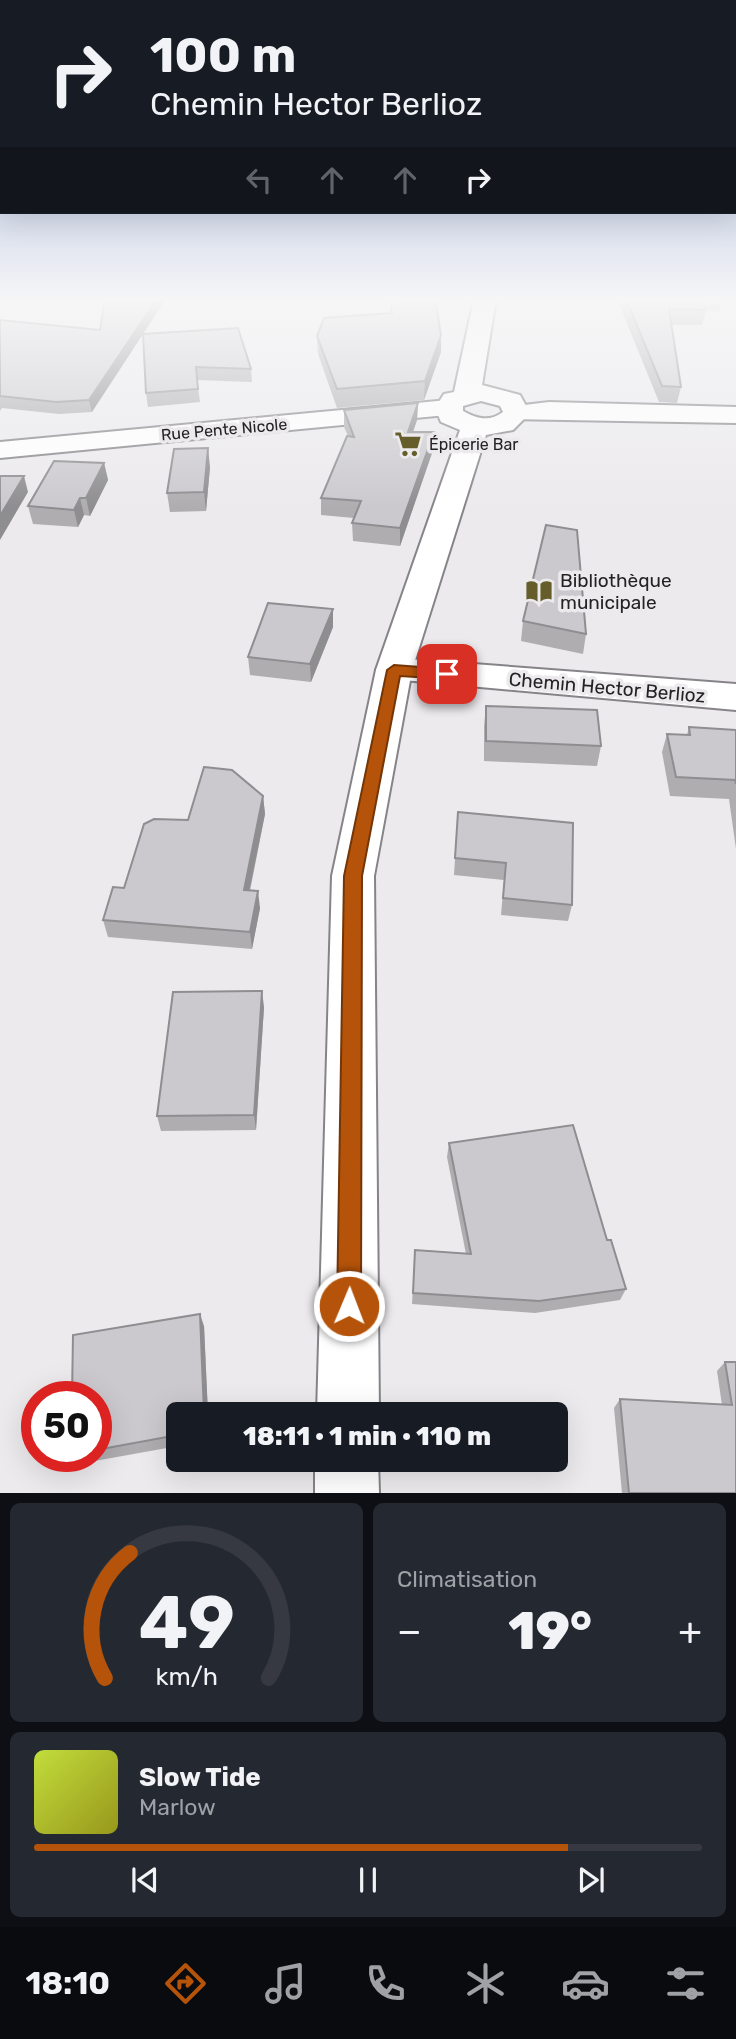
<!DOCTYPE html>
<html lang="fr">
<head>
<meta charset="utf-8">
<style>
  body { margin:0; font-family:Rubik,sans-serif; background:#242831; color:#f1f3f6; height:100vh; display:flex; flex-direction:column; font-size:26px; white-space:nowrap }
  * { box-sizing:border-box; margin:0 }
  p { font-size:23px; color:#9ea1a6 }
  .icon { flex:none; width:38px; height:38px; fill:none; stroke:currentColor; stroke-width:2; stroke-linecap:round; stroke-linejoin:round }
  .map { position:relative; height:1493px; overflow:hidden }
  .panel { display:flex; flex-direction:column; gap:10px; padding:10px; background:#0d0f14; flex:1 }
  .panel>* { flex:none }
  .banner { position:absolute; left:0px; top:0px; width:737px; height:214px; box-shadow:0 7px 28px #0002; background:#171b24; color:#f1f3f6; overflow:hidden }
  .speed { position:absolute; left:21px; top:1381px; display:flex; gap:14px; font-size:35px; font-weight:700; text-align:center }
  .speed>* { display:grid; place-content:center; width:91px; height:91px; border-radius:50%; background:#171b24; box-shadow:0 7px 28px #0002; line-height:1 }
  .speed .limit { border:10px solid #d22; background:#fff; color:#111 }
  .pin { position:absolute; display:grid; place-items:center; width:60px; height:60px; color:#fff; margin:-30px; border-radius:14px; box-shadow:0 4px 10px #0006 }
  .me { position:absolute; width:77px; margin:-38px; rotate:1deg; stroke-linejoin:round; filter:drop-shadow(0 0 5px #0008) }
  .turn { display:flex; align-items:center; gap:24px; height:147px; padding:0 35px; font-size:32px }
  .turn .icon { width:91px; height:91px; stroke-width:2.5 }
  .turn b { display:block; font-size:49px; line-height:60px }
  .lanes { display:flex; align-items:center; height:66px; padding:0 35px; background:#0003; justify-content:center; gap:35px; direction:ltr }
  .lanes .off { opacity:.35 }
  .big { font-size:52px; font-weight:800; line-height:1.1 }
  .panel .widget { flex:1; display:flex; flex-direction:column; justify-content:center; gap:10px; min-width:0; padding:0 24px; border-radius:10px; background:#242831 }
  .panel .dial { align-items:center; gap:0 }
  .dial svg { height:182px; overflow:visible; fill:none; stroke:#363941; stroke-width:7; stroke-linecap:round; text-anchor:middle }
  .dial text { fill:#f1f3f6; stroke:none }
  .song { display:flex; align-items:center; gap:21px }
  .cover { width:84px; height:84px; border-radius:10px; background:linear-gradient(135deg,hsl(70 70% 55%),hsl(60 70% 35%)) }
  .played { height:7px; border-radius:4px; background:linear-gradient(90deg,#b45309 80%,#363941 80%) }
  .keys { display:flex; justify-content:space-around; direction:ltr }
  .heat { display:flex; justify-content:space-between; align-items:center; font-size:38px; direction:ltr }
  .panel .tiles { flex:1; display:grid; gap:10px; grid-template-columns:1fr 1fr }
  .widget:last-child { grid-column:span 2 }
  .trip { position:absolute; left:166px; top:1402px; width:402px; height:70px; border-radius:10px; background:#171b24; box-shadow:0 7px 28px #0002; font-weight:800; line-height:70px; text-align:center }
  .tab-bar { display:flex; height:112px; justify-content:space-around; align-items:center; background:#090b0e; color:#9ea1a6 }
  .tab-bar .icon { width:49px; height:49px }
  .tab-bar .active { color:#b45309 }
  .tab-bar b { font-size:32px; color:#f1f3f6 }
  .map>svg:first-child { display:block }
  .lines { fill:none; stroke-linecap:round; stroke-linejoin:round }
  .minor-casing { stroke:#868488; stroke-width:4 }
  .major-casing { stroke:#868488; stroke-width:4 }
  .minor { fill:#fff; fill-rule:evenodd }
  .major { fill:#fff; fill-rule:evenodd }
  .wall { fill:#afadb0 }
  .shaded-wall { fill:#8e8d90 }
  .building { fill:#cbc9cd; stroke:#8e8d90; stroke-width:2 }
  .route { fill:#b45309; stroke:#753606; stroke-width:2 }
  .labels { text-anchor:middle; stroke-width:7; stroke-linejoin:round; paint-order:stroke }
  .far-street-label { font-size:16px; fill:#232224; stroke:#eceaed }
  .far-poi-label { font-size:16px; fill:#232224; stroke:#eceaed; text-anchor:start }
  .poi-label { font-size:19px; fill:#232224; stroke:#eceaed; text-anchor:start }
  .street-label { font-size:19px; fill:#232224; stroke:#eceaed }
</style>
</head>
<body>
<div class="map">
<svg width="736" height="1493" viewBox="0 0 736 1493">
  <rect width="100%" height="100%" fill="#eceaed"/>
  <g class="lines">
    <!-- minor casing -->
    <g class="minor-casing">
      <g id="minor">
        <polygon points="448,400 457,402 461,408 457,414 0,458 0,442"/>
        <polygon points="549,402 736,407 736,423 507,419 504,413 507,407"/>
        <polygon points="394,658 736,684 736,710 381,678 376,670 381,662"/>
      </g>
    </g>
    <!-- major casing -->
    <g class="major-casing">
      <g id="major">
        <path d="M474,299H496L482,385L520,395L530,413L513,430L486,435L412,670L374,876L379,1414H317L332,876L376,670L460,430L441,422L435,408L444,394L454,392ZM481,401L500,406L503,412C490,422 477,419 463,411V406Z"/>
        <polygon points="315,1460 378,1460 379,1493 315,1493"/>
      </g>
    </g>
    <!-- minor -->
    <use href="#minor" class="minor"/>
    <!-- major -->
    <use href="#major" class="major"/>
  </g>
  <!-- wall -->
  <g class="wall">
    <polygon points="617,299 722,299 719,311 706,310 702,325 671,325 681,387 677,403 659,402"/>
    <polygon points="390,301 441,335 441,352 424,400 337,408 318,354 317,336 390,313"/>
    <polygon points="0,320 100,330 92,412 59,414 2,408 0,411"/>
    <polygon points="143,334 251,369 252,382 197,380 200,402 148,407 146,393"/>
    <polygon points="418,403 417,420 413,432 434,432 433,450 400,546 353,541 352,523 354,518 321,515 321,498 348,436 344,427 344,410"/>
    <polygon points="104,463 108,480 90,516 84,515 78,527 33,524 28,506"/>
    <polygon points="210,467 206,511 170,512 167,493"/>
    <polygon points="333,609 333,627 311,682 250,675 248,657"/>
    <polygon points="523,621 586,634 583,654 521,641"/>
    <polygon points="486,706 601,746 597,766 484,761 484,726"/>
    <polygon points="689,727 736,730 736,849 729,799 670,796 662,752 667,734 687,735"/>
    <polygon points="263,796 265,814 250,891 260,908 252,949 108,937 103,920 188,820"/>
    <polygon points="458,812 572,905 568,921 501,915 504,880 454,875"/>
    <polygon points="264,1007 256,1130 161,1131 157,1116"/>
    <polygon points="449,1143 607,1240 626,1289 620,1300 535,1313 412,1304 415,1250 466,1254 447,1157"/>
    <polygon points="204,1326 208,1414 178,1414 178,1446 78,1464 71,1456 96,1456 96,1396"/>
    <polygon points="725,1362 736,1362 736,1493 622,1493 614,1408 620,1399 722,1405 717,1371"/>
  </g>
  <!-- shaded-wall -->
  <g class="shaded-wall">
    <polygon points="157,299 166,299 92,412 89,400"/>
    <polygon points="441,335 441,352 424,400 425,381"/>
    <polygon points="418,403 417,420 407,449 408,432"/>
    <polygon points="434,432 433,450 400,546 400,528"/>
    <polygon points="208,448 210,467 206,511 204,492"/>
    <polygon points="104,463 108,480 90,516 86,498"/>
    <polygon points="24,476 28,492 0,540 0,516"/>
    <polygon points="80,498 84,515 78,527 74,510"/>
    <polygon points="333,609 333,627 311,682 310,664"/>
    <polygon points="263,796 265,814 246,907 244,890"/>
    <polygon points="258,891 260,908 252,949 250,932"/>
    <polygon points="262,991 264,1007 256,1130 254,1115"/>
    <polygon points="200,1314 204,1326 208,1414 204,1414"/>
  </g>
  <!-- building -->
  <g class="building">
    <polygon points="105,299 157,299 89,400 56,402 0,396 0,320 100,330"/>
    <polygon points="626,299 701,299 706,310 669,309 681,387 662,386"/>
    <polygon points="390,301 436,304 441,335 425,381 337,389 317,336 324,318 392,313"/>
    <polygon points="238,328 251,369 196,367 198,389 146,393 143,334"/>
    <polygon points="418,403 408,432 434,432 400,528 352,523 361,501 321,498 347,436 354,437 344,410"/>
    <polygon points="208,448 204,492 167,493 174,449"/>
    <polygon points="54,461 104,463 86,498 80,498 74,510 28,506"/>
    <polygon points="0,476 24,476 0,516"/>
    <polygon points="546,525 577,530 586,634 523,621"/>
    <polygon points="268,603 333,609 310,664 248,657"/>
    <polygon points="486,706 597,710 601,746 486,741"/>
    <polygon points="689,727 736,730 736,784 735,780 676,777 667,734 690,735"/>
    <polygon points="204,767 232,770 263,796 244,890 258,891 250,932 103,920 113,887 124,888 144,824 154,819 188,820"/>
    <polygon points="458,812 573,823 572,905 503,898 506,863 455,858"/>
    <polygon points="262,991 254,1115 157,1116 173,992"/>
    <polygon points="573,1125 607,1240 611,1240 626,1289 539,1301 413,1293 415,1250 471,1254 449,1143"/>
    <polygon points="200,1314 204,1414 178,1414 178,1435 96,1450 96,1396 72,1396 73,1335"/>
    <polygon points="725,1362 736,1362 736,1493 629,1493 620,1399 732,1405"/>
  </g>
  <!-- sky -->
  <linearGradient id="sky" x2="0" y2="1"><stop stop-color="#8a9fd2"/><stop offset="0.59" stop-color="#f6f6f7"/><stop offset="1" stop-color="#f6f6f7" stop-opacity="0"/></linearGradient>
  <rect width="736" height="508" fill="url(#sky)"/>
  <!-- route -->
  <polygon class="route" points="394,665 447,669 454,674 447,679 400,676 362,876 361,1306 357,1315 349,1318 340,1315 337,1306 344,876 387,670"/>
  <!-- icons -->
  <defs>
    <g id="supermarket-bare" transform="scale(2.1)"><path d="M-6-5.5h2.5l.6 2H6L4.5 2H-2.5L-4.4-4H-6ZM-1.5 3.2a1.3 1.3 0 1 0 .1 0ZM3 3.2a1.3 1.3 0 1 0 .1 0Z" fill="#655e2a" stroke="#eceaed" stroke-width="2.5" paint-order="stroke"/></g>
    <g id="library-bare" transform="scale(2.1)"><path d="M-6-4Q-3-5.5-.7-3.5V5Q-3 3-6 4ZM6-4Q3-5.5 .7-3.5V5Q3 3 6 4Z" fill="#655e2a" stroke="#eceaed" stroke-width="2.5" paint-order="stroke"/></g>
  </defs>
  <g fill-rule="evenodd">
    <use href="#supermarket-bare" x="408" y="444"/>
    <use href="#library-bare" x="539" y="591"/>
  </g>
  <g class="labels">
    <!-- far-street labels -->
    <g class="far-street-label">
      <text transform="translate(224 429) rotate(-5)" y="6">Rue Pente Nicole</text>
    </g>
    <!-- far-poi labels -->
    <g class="far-poi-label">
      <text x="429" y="450">Épicerie Bar</text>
    </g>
    <!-- poi labels -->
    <g class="poi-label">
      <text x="560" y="587">Bibliothèque<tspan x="560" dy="22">municipale</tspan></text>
    </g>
    <!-- street labels -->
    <g class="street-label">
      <text transform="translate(607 687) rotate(5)" y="7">Chemin Hector Berlioz</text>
    </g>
  </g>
</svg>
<div class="speed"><div class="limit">50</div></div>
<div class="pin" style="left:447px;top:674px;background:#d93025"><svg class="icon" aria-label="arrive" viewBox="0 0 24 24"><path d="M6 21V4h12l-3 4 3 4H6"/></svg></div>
<svg class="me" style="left:349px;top:1306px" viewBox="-20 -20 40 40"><circle r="17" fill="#b45309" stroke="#fff" stroke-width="3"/><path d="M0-11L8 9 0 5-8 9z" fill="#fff"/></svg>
<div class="trip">18:11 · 1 min · 110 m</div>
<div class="banner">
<div class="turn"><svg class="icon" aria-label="right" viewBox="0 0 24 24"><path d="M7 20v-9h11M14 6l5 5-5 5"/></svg><div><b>100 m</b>Chemin Hector Berlioz</div></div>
<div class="lanes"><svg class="icon off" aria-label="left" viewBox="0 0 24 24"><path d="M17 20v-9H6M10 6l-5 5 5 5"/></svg><svg class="icon off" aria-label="ahead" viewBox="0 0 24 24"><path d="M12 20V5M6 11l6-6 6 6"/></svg><svg class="icon off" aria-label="ahead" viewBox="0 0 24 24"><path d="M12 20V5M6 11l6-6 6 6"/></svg><svg class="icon" aria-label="right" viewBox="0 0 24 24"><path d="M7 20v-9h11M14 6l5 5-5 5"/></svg></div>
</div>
</div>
<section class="panel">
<div class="tiles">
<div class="widget dial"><svg viewBox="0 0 100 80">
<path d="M14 69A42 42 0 1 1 86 69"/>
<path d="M14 69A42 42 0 0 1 25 14" stroke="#b45309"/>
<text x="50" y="56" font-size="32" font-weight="700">49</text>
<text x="50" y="72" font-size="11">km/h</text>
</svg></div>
<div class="widget"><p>Climatisation</p>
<div class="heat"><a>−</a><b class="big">19°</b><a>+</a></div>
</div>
<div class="widget">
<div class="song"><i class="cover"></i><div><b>Slow Tide</b><p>Marlow</p></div></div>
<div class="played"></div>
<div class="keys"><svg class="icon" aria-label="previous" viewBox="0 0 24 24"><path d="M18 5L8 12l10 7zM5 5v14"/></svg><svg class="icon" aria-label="pause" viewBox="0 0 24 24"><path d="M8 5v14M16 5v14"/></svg><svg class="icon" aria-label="next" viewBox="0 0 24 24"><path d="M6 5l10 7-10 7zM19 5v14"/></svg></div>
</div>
</div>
</section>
<nav class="tab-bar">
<b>18:10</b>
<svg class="icon active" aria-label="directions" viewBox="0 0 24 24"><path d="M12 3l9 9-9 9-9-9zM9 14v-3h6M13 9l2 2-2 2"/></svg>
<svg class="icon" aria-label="music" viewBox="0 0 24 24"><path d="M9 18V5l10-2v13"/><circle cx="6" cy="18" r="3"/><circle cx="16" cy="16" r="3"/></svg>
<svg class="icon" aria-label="phone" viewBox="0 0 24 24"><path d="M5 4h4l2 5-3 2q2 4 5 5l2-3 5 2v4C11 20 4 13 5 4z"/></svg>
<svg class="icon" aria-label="climate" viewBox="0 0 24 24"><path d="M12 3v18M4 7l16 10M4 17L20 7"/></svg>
<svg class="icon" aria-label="car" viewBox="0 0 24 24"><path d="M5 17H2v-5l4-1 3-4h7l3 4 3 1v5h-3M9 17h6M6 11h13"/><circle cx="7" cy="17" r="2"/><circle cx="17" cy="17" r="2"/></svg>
<svg class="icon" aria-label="filters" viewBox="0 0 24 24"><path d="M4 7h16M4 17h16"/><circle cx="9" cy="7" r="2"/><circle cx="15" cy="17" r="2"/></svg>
</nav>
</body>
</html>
